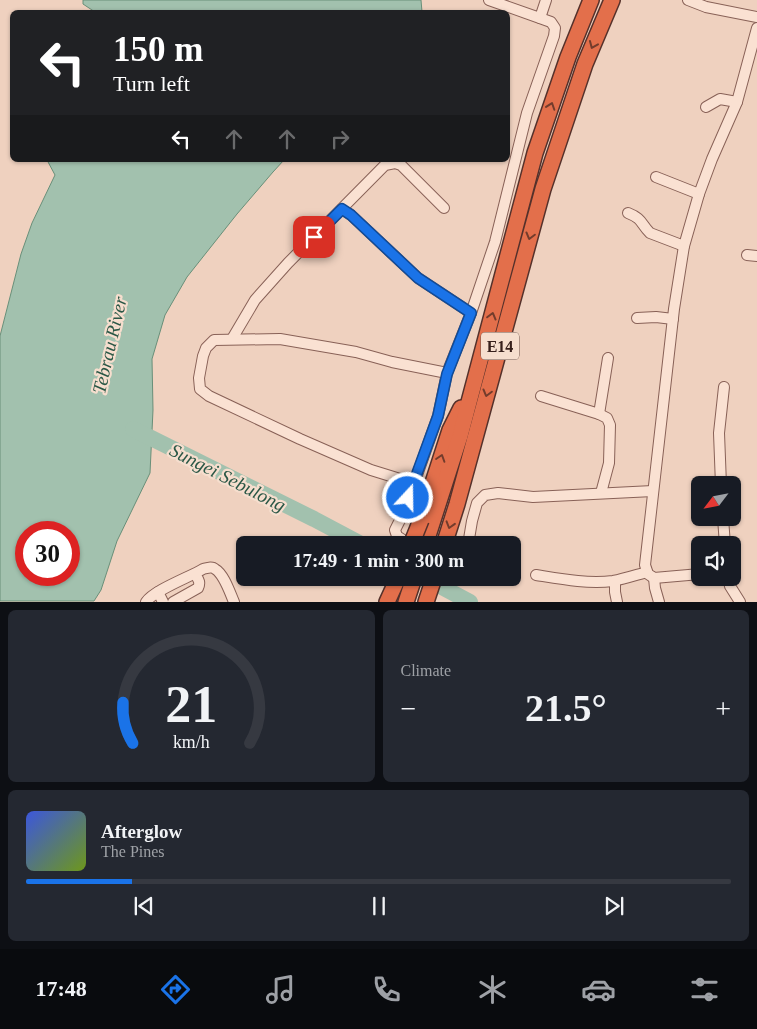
<!DOCTYPE html>
<html lang="en">
<head>
<meta charset="utf-8">
<style>
  body { margin:0; font-family:Georgia,serif; background:#242831; color:#f1f3f6; height:100vh; display:flex; flex-direction:column; font-size:19px; white-space:nowrap }
  * { box-sizing:border-box; margin:0 }
  p { font-size:16px; color:#9ea1a6 }
  .icon { flex:none; width:28px; height:28px; fill:none; stroke:currentColor; stroke-width:2; stroke-linecap:round; stroke-linejoin:round }
  .map { position:relative; height:602px; overflow:hidden }
  .details { display:flex; flex-direction:column; gap:8px; padding:8px; background:#0d0f14; flex:1 }
  .details>* { flex:none }
  .guide { position:absolute; left:10px; top:10px; width:500px; height:152px; border-radius:8px; box-shadow:0 1px 4px #0004; background:#202124; color:#fff; overflow:hidden }
  .needle { width:32px; rotate:238deg }
  .buttons { position:absolute; left:691px; top:476px; display:grid; gap:10px }
  .buttons a { display:grid; place-items:center; width:50px; height:50px; border-radius:8px; background:#171b24; box-shadow:0 1px 4px #0004; font-size:25px }
  .speed { position:absolute; left:15px; top:521px; display:flex; gap:10px; font-size:25px; font-weight:700; text-align:center }
  .speed>* { display:grid; place-content:center; width:65px; height:65px; border-radius:50%; background:#171b24; box-shadow:0 1px 4px #0004; line-height:1 }
  .speed .limit { border:8px solid #d22; background:#fff; color:#111 }
  .pin { position:absolute; display:grid; place-items:center; width:42px; height:42px; color:#fff; margin:-21px; border-radius:10px; box-shadow:0 2px 8px #0006 }
  .me { position:absolute; width:55px; margin:-28px; rotate:21deg; stroke-linejoin:round; filter:drop-shadow(0 0 4px #0008) }
  .turn { display:flex; align-items:center; gap:18px; height:105px; padding:0 20px; font-size:22px }
  .turn .icon { width:65px; height:65px; stroke-width:2.5 }
  .turn b { display:block; font-size:35px; line-height:42px }
  .lanes { display:flex; align-items:center; height:48px; padding:0 20px; background:#0003; justify-content:center; gap:25px; direction:ltr }
  .lanes .off { opacity:.35 }
  .big { font-size:38px; font-weight:700; line-height:1.1 }
  .details .card { flex:1; display:flex; flex-direction:column; justify-content:center; gap:8px; min-width:0; padding:0 18px; border-radius:8px; background:#242831 }
  .details .dial { align-items:center; gap:0 }
  .dial svg { height:130px; overflow:visible; fill:none; stroke:#363941; stroke-width:7; stroke-linecap:round; text-anchor:middle }
  .dial text { fill:#f1f3f6; stroke:none }
  .song { display:flex; align-items:center; gap:15px }
  .cover { width:60px; height:60px; border-radius:8px; background:linear-gradient(135deg,hsl(230 70% 55%),hsl(80 70% 35%)) }
  .played { height:5px; border-radius:2px; background:linear-gradient(90deg,#1a73e8 15%,#363941 15%) }
  .keys { display:flex; justify-content:space-around; direction:ltr }
  .heat { display:flex; justify-content:space-between; align-items:center; font-size:28px; direction:ltr }
  .details .tiles { flex:1; display:grid; gap:8px; grid-template-columns:1fr 1fr }
  .card:last-child { grid-column:span 2 }
  .trip { position:absolute; left:236px; top:536px; width:285px; height:50px; border-radius:8px; background:#171b24; box-shadow:0 1px 4px #0004; font-weight:700; line-height:50px; text-align:center }
  .tabs { display:flex; height:80px; justify-content:space-around; align-items:center; background:#090b0e; color:#9ea1a6 }
  .tabs .icon { width:35px; height:35px }
  .tabs .on { color:#1a73e8 }
  .tabs b { font-size:22px; color:#f1f3f6 }
  .map>svg:first-child { display:block }
  .water { fill:#a2c1ae; stroke:#698f79; fill-rule:evenodd }
  .lines { fill:none; stroke-linecap:round; stroke-linejoin:round }
  .river { stroke:#a2c1ae; stroke-width:16 }
  .minor-casing { stroke:#886157; stroke-width:12 }
  .highway-casing { stroke:#55312b; stroke-width:18 }
  .minor { stroke:#fae1d2; stroke-width:10 }
  .highway { stroke:#e36f4b; stroke-width:15 }
  .highway-bridge-casing { stroke:#55312b; stroke-width:18; stroke-linecap:butt }
  .highway-bridge { stroke:#e36f4b; stroke-width:15 }
  .oneway { stroke:#733c2c }
  .route-casing { stroke:#114b97; stroke-width:12 }
  .route { stroke:#1a73e8; stroke-width:9 }
  .labels { text-anchor:middle; stroke-width:4.5; stroke-linejoin:round; paint-order:stroke }
  .shield { fill:#f6dece; stroke:#705951; stroke-width:1 }
  .shield-label { font-size:16px; font-weight:bold; fill:#37201c }
  .water-label { font-size:19px; font-style:italic; fill:#2a5746; stroke:#f6dece }
</style>
</head>
<body>
<div class="map">
<svg width="757" height="602" viewBox="0 0 757 602">
  <rect width="100%" height="100%" fill="#efd1bf"/>
  <!-- water -->
  <g class="water">
    <polygon points="83,0 421,0 422,12 95,12 83,4"/>
    <path d="M47,160H284L273,172L237,214L187,277L165,315L152,359L153,410L150,473L117,541L101,590L94,601H0V336L21,254L32,223L55,175ZM26,532H69V575H26Z"/>
  </g>
  <g class="lines">
    <!-- river -->
    <g class="river">
      <polyline points="133,429 314,519 363,545"/>
      <polyline points="425,578 470,602"/>
    </g>
    <!-- minor casing -->
    <g class="minor-casing">
      <g id="minor">
        <polyline points="688,0 706,7 757,17"/>
        <polyline points="540,18 546,0"/>
        <polyline points="706,107 720,99 737,102"/>
        <polyline points="656,177 699,194"/>
        <polyline points="342,209 351,215 418,278 471,313"/>
        <path d="M628,213C643,219 640,223 650,233L684,246"/>
        <polyline points="747,255 757,256"/>
        <polyline points="637,318 656,317 673,319"/>
        <polyline points="232,339 255,300 288,263 385,165 395,163 401,165 444,208"/>
        <polyline points="541,396 599,414 607,418 610,425 609,463 601,493"/>
        <polyline points="599,414 608,358"/>
        <polyline points="413,483 371,470 300,439 209,396 200,389 199,378 203,356 206,348 214,340 280,339 356,352 392,362 447,373"/>
        <polyline points="721,485 719,433 724,387"/>
        <polyline points="723,518 725,545"/>
        <polyline points="411,545 397,536 395,530 404,512 438,416 447,373 471,313 495,242 527,113 554,36 555,28 551,22 489,0"/>
        <polyline points="468,545 472,521 477,503 485,495 498,493 533,497 653,491"/>
        <polyline points="700,574 654,578 648,574 645,565 674,309 684,246 699,194 712,159 737,102 757,28"/>
        <path d="M536,575C561,579 587,584 613,581C624,579 636,575 647,572"/>
        <polyline points="654,578 655,588 659,602"/>
        <polyline points="728,578 730,586 740,602"/>
        <polyline points="615,581 615,592 617,602"/>
        <polyline points="158,592 163,602"/>
        <path d="M146,602C154,590 190,577 203,569C207,568 212,566 215,569C224,574 230,593 234,602"/>
        <path d="M173,602L198,588C201,582 198,579 195,574"/>
      </g>
    </g>
    <!-- highway casing -->
    <g class="highway-casing">
      <g id="highway">
        <polyline points="421,520 450,430 461,408"/>
        <polyline points="425,545 460,436 535,153 568,57 591,0"/>
        <polyline points="444,545 457,504 543,189 585,64 612,0"/>
        <polyline points="387,602 398,578"/>
        <polyline points="406,602 414,578"/>
        <polyline points="426,602 434,578"/>
      </g>
    </g>
    <!-- minor -->
    <use href="#minor" class="minor"/>
    <!-- highway -->
    <use href="#highway" class="highway"/>
    <!-- highway-bridge casing -->
    <g class="highway-bridge-casing">
      <polyline id="highway-bridge" points="411,545 421,520"/>
    </g>
    <!-- highway-bridge -->
    <use href="#highway-bridge" class="highway-bridge"/>
  </g>
  <!-- one-way arrows -->
  <defs><path id="oneway-chevron" d="M-2-3.5L2.5 0L-2 3.5" fill="none" stroke-width="1.6" stroke-linecap="round" stroke-linejoin="round" transform="scale(1.25)"/></defs>
  <g class="oneway">
    <use href="#oneway-chevron" transform="translate(593 45) rotate(113)"/>
    <use href="#oneway-chevron" transform="translate(551 106) rotate(-71)"/>
    <use href="#oneway-chevron" transform="translate(530 236) rotate(105)"/>
    <use href="#oneway-chevron" transform="translate(492 316) rotate(-75)"/>
    <use href="#oneway-chevron" transform="translate(487 393) rotate(105)"/>
    <use href="#oneway-chevron" transform="translate(441 458) rotate(-72)"/>
    <use href="#oneway-chevron" transform="translate(450 525) rotate(107)"/>
  </g>
  <g class="lines">
    <!-- route casing -->
    <g class="route-casing">
      <polyline id="route" points="314,237 342,209 351,215 418,278 471,313 447,374 438,416 408,498"/>
    </g>
    <!-- route -->
    <use href="#route" class="route"/>
  </g>
  <g class="labels">
    <!-- shield labels -->
    <rect class="shield" x="481" y="332.5" width="38" height="27" rx="4"/>
    <g class="shield-label">
      <text x="500" y="352">E14</text>
    </g>
    <!-- water labels -->
    <g class="water-label">
      <text transform="translate(109 345) rotate(-77)" y="7">Tebrau River</text>
      <text transform="translate(228 477) rotate(27)" y="7">Sungei Sebulong</text>
    </g>
  </g>
</svg>
<div class="buttons">
<a><svg class="needle" viewBox="-14 -14 28 28"><path d="M0-13l5 13h-10z" fill="#e53935"/><path d="M0 13l5-13h-10z" fill="#9ea1a6"/></svg></a>
<a><svg class="icon" aria-label="sound" viewBox="0 0 24 24"><path d="M4 9h4l5-4v14l-5-4H4zM17 9q2 3 0 6"/></svg></a>
</div>
<div class="speed"><div class="limit">30</div></div>
<div class="pin" style="left:314px;top:237px;background:#d93025"><svg class="icon" aria-label="arrive" viewBox="0 0 24 24"><path d="M6 21V4h12l-3 4 3 4H6"/></svg></div>
<svg class="me" style="left:408px;top:498px" viewBox="-20 -20 40 40"><circle r="17" fill="#1a73e8" stroke="#fff" stroke-width="3"/><path d="M0-11L8 9 0 5-8 9z" fill="#fff"/></svg>
<div class="trip">17:49 · 1 min · 300 m</div>
<div class="guide">
<div class="turn"><svg class="icon" aria-label="left" viewBox="0 0 24 24"><path d="M17 20v-9H6M10 6l-5 5 5 5"/></svg><div><b>150 m</b>Turn left</div></div>
<div class="lanes"><svg class="icon" aria-label="left" viewBox="0 0 24 24"><path d="M17 20v-9H6M10 6l-5 5 5 5"/></svg><svg class="icon off" aria-label="ahead" viewBox="0 0 24 24"><path d="M12 20V5M6 11l6-6 6 6"/></svg><svg class="icon off" aria-label="ahead" viewBox="0 0 24 24"><path d="M12 20V5M6 11l6-6 6 6"/></svg><svg class="icon off" aria-label="right" viewBox="0 0 24 24"><path d="M7 20v-9h11M14 6l5 5-5 5"/></svg></div>
</div>
</div>
<section class="details">
<div class="tiles">
<div class="card dial"><svg viewBox="0 0 100 80">
<path d="M14 69A42 42 0 1 1 86 69"/>
<path d="M14 69A42 42 0 0 1 8 44" stroke="#1a73e8"/>
<text x="50" y="56" font-size="32" font-weight="700">21</text>
<text x="50" y="72" font-size="11">km/h</text>
</svg></div>
<div class="card"><p>Climate</p>
<div class="heat"><a>−</a><b class="big">21.5°</b><a>+</a></div>
</div>
<div class="card">
<div class="song"><i class="cover"></i><div><b>Afterglow</b><p>The Pines</p></div></div>
<div class="played"></div>
<div class="keys"><svg class="icon" aria-label="previous" viewBox="0 0 24 24"><path d="M18 5L8 12l10 7zM5 5v14"/></svg><svg class="icon" aria-label="pause" viewBox="0 0 24 24"><path d="M8 5v14M16 5v14"/></svg><svg class="icon" aria-label="next" viewBox="0 0 24 24"><path d="M6 5l10 7-10 7zM19 5v14"/></svg></div>
</div>
</div>
</section>
<nav class="tabs">
<b>17:48</b>
<svg class="icon on" aria-label="directions" viewBox="0 0 24 24"><path d="M12 3l9 9-9 9-9-9zM9 14v-3h6M13 9l2 2-2 2"/></svg>
<svg class="icon" aria-label="music" viewBox="0 0 24 24"><path d="M9 18V5l10-2v13"/><circle cx="6" cy="18" r="3"/><circle cx="16" cy="16" r="3"/></svg>
<svg class="icon" aria-label="phone" viewBox="0 0 24 24"><path d="M5 4h4l2 5-3 2q2 4 5 5l2-3 5 2v4C11 20 4 13 5 4z"/></svg>
<svg class="icon" aria-label="climate" viewBox="0 0 24 24"><path d="M12 3v18M4 7l16 10M4 17L20 7"/></svg>
<svg class="icon" aria-label="car" viewBox="0 0 24 24"><path d="M5 17H2v-5l4-1 3-4h7l3 4 3 1v5h-3M9 17h6M6 11h13"/><circle cx="7" cy="17" r="2"/><circle cx="17" cy="17" r="2"/></svg>
<svg class="icon" aria-label="filters" viewBox="0 0 24 24"><path d="M4 7h16M4 17h16"/><circle cx="9" cy="7" r="2"/><circle cx="15" cy="17" r="2"/></svg>
</nav>
</body>
</html>
